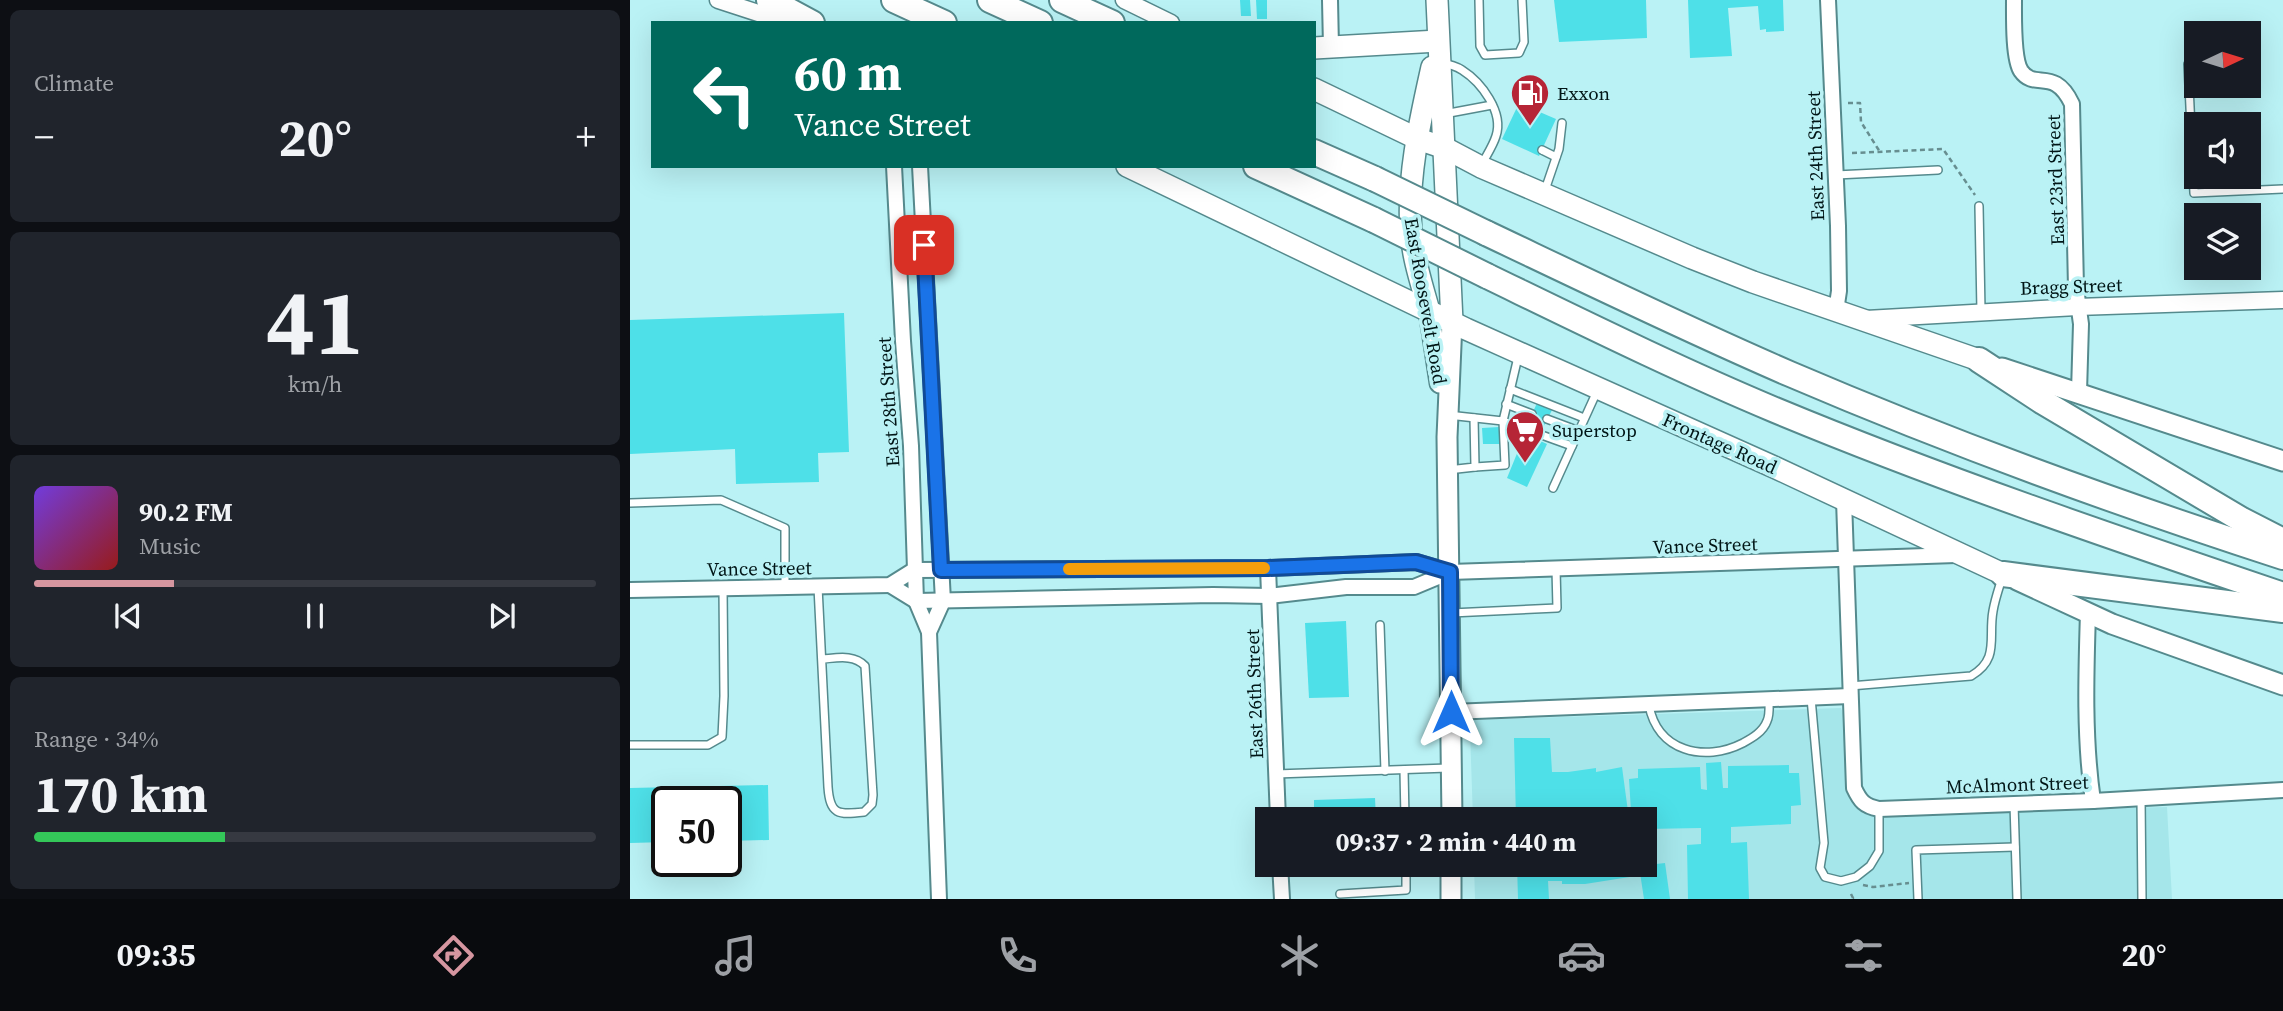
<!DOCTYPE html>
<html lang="en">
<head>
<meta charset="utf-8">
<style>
  body { margin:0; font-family:"Source Serif 4",serif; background:#20242c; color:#f1f3f6; height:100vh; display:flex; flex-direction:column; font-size:26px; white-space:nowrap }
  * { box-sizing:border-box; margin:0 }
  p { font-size:23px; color:#9ea1a6 }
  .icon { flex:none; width:38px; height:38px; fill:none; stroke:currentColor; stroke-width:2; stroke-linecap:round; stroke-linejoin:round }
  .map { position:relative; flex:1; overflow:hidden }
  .drawer { display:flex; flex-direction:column; gap:10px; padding:10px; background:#0d0f14; width:630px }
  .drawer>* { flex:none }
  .banner { position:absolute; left:21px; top:21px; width:665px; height:147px; border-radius:0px; box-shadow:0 7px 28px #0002; background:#00695c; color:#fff; overflow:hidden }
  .needle { width:46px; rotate:86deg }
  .fabs { position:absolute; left:1554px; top:21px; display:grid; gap:14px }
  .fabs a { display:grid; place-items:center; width:77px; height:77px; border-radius:0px; background:#171b24; box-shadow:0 7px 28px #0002; font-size:35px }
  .speed { position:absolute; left:21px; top:786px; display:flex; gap:14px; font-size:35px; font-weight:700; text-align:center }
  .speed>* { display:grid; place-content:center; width:91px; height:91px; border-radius:50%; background:#171b24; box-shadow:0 7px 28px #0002; line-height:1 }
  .speed .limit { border:4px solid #111; border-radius:10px; background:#fff; color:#111 }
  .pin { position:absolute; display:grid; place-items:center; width:60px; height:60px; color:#fff; margin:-30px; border-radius:14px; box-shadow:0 4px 10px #0006 }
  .me { position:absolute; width:77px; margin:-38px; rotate:0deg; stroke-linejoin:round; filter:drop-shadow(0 0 5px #0008) }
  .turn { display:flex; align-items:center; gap:24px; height:147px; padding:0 28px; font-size:32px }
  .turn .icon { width:91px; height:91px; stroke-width:2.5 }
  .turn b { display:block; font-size:49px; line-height:60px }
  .big { font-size:52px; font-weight:700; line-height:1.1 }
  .drawer .tile { flex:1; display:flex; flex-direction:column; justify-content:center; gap:10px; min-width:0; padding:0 24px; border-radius:10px; background:#20242c }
  .drawer .dial { align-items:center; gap:0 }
  .dial b { font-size:91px; line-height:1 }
  .song { display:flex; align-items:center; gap:21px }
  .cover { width:84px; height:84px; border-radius:10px; background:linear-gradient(135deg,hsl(260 70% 55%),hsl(0 70% 35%)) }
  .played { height:7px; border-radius:4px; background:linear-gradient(90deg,#d696a0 25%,#363941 25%) }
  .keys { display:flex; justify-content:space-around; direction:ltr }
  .heat { display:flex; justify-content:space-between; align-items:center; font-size:38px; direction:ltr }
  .charge { height:10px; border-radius:5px; background:linear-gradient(90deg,#34c759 34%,#363941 0) }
  .trip { position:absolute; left:625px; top:807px; width:402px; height:70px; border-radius:0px; background:#171b24; box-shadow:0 7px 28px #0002; font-weight:700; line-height:70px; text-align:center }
  .tabs { display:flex; height:112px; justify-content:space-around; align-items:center; background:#090b0e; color:#9ea1a6 }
  .tabs .icon { width:49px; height:49px }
  .tabs .active { color:#d696a0 }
  .tabs b { font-size:32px; color:#f1f3f6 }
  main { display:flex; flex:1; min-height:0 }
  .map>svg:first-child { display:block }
  .built { fill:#a5e6ea }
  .building { fill:#4ee0e8 }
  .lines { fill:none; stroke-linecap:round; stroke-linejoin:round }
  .service-casing { stroke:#558a8d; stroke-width:10 }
  .minor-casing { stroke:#558a8d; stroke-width:18 }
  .tertiary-casing { stroke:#558a8d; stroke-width:19 }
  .secondary-casing { stroke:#558a8d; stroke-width:23 }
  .primary-casing { stroke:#558a8d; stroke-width:24 }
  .motorway-casing { stroke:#558a8d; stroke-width:28 }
  .path { stroke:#678e90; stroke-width:2.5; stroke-dasharray:5 3.5; stroke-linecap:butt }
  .service { stroke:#fff; stroke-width:7 }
  .minor { stroke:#fff; stroke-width:14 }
  .tertiary { stroke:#fff; stroke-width:16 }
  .secondary { stroke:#fff; stroke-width:19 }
  .primary { stroke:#fff; stroke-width:21 }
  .motorway { stroke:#fff; stroke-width:24 }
  .motorway-bridge-casing { stroke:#558a8d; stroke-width:28; stroke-linecap:butt }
  .motorway-bridge { stroke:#fff; stroke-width:24 }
  .route-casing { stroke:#114b97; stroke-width:18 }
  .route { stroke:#1a73e8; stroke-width:12 }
  .slow { stroke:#f59e0b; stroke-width:12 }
  .labels { text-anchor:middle; stroke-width:7; stroke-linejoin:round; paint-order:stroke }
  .poi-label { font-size:19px; fill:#011516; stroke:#baf2f5; text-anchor:start }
  .street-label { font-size:19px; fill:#011516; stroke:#baf2f5 }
</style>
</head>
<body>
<main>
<section class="drawer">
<div class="tile"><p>Climate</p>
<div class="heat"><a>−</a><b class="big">20°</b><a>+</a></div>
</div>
<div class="tile dial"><b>41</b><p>km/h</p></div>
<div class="tile">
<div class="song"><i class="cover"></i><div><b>90.2 FM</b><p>Music</p></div></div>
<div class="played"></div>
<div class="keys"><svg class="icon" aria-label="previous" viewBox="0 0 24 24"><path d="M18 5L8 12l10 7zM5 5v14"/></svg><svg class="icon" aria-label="pause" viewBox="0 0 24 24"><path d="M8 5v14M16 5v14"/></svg><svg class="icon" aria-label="next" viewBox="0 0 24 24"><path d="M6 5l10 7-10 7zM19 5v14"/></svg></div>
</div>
<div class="tile"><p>Range · 34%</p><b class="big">170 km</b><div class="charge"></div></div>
</section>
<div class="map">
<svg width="1653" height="899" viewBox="0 0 1653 899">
  <rect width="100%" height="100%" fill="#baf2f5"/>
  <!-- built -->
  <polygon class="built" points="1211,708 1214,716 1217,789 1223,803 1234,814 1537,807 1542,899 845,899 844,865 1015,864 1015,819 843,819 840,731 843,720"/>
  <!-- building -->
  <g class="building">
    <polygon points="610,0 620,0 621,16 611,16"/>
    <polygon points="626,0 637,0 637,19 627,19"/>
    <polygon points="924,0 1016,0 1017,38 929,42"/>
    <polygon points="1058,0 1153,0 1154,31 1136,32 1136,29 1130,30 1128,6 1098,8 1102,56 1060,58"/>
    <polygon points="889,103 926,119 909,156 872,139"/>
    <polygon points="214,313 219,452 188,453 189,482 106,484 105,449 0,454 0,320"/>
    <polygon points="907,403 922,410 912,430 898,423"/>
    <polygon points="869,427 870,444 853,444 852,428"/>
    <polygon points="895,434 917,444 897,487 877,478"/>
    <polygon points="716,621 719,697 679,698 675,623"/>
    <polygon points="884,738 920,738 922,772 938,772 966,768 966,772 992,767 999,819 886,819"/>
    <polygon points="1091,762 1093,788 1098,788 1098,766 1159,765 1159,773 1169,773 1171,805 1161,806 1161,824 1101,827 1101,843 1117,842 1119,899 1058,899 1057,845 1071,844 1071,828 1015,829 1015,819 1011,819 1011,811 1001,811 999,779 1008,778 1008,769 1070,767 1071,789 1077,790 1076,763"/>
    <polygon points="138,785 139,840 96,841 96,802 37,802 37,842 0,843 0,788"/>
    <polygon points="745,798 746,819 684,819 684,800"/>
    <polygon points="1035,863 1040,899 1014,899 1009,866"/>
    <polygon points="676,864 747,864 748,869 676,871"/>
    <polygon points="887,864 1005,864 1006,876 955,884 932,884 932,881 918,881 919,899 888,899"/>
  </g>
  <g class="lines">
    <!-- service casing -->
    <g class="service-casing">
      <g id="service">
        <polyline points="849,0 850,46 855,55 889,53 894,42 892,0"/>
        <path d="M811,63C818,64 826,66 832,70C851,82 874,112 866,136C863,146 856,156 851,166"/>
        <polyline points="1558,64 1564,193 1653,189"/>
        <polyline points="814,114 862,105"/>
        <polyline points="912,150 926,157"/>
        <polyline points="1206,175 1308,170"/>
        <polyline points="915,190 929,149 932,123"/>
        <polyline points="1349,206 1351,311"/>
        <polyline points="880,389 954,418"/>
        <polyline points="876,404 902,414"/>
        <polyline points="818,415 873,421 888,357"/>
        <polyline points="917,419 949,431"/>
        <polyline points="845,467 875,465 873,421 942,446"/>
        <polyline points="818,470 845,467 844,418"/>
        <polyline points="923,488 968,389"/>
        <polyline points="0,503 91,500 155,528 155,587"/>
        <path d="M188,587L198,787C200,815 208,815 234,812L242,804L243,795L235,666C224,654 207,658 192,659"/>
        <polyline points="821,613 927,608 926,569"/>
        <polyline points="750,625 755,771"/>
        <path d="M1220,686L1341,676C1370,659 1358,638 1363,611C1365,599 1369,588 1372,578"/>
        <polyline points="1181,698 1194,843 1190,868 1195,877 1211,881 1226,877 1240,866 1249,851 1249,810"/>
        <path d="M1019,705C1027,751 1074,763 1113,743C1122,738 1133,732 1137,721C1140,715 1139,707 1139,700"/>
        <polyline points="0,745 78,745 92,737 94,696 93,588"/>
        <polyline points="774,770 775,819"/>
        <polyline points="646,774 818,768"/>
        <polyline points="1511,798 1512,899"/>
        <polyline points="1384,804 1387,899"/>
        <polyline points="710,894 776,890 776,864"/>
        <polyline points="1288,899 1286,850 1385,847"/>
      </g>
    </g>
    <!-- minor casing -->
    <g class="minor-casing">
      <g id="minor">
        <polyline points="700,0 701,47"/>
        <polyline points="1198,0 1208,226 1209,291 1206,311"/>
        <path d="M1384,0C1384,16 1383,59 1391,71C1405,91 1424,66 1442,104L1446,288L1451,324L1449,392"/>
        <polyline points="264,166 273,341 281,446 286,601 299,632 309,899"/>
        <polyline points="290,166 313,601 299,632"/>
        <path d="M1214,500L1224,788C1230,801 1234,806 1249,809L1463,801L1653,790"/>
        <polyline points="638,568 648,819"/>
        <polyline points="260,585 286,601 583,595 639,596 716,587 784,587 820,572"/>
        <polyline points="0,590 260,585 284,570 638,568 786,562 820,572 1326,555"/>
        <path d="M1458,613C1456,675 1454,739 1463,801"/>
        <polyline points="821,712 1220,696"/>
        <polyline points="650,864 652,899"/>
      </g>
    </g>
    <!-- tertiary casing -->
    <g class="tertiary-casing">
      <g id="tertiary">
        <polyline points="88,0 159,23"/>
        <polyline points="494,0 541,23"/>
        <polyline points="1236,319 1447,307 1653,300"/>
      </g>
    </g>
    <!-- secondary casing -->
    <g class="secondary-casing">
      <g id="secondary">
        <polyline points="799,311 810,383"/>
        <polyline points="1372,368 1653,461"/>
        <polyline points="1387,580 1482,624 1653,685"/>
        <polyline points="822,819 817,437 822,322"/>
        <polyline points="821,899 821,864"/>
      </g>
    </g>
    <!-- primary casing -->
    <g class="primary-casing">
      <g id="primary">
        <polyline points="807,0 822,322"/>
        <polyline points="684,48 808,41"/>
        <polyline points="684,89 788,139 815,148 851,167 1062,258 1123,282 1349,360"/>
        <polyline points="497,166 836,329 1144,467 1373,574"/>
        <path d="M799,311C792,285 783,259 781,232C777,177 790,121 802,67"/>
      </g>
    </g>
    <!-- motorway casing -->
    <g class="motorway-casing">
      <g id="motorway">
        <polyline points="139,0 182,23"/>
        <polyline points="264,0 314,23"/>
        <polyline points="360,0 410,23"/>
        <polyline points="432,0 482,23"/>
        <polyline points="684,152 745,179"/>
        <polyline points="626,166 744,220"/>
        <path d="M856,233C957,281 1058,330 1160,374C1321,443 1486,503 1653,557"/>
        <path d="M857,276C952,322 1047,369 1145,410C1311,479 1482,537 1653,595"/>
        <polyline points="1349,360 1413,402 1612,520 1653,541"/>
        <polyline points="1373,574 1653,610"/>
      </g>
    </g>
    <!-- path -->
    <g class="path">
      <polyline points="1218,103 1230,103 1231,122 1250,152"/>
      <polyline points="1222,153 1313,149 1345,195"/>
      <polyline points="1233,885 1243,887 1279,883"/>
      <polyline points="1221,894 1223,898 1222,899"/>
    </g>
    <!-- service -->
    <use href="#service" class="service"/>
    <!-- minor -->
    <use href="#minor" class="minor"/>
    <!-- tertiary -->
    <use href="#tertiary" class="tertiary"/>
    <!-- secondary -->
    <use href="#secondary" class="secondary"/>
    <!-- primary -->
    <use href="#primary" class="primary"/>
    <!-- motorway -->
    <use href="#motorway" class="motorway"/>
    <!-- motorway-bridge casing -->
    <g class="motorway-bridge-casing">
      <g id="motorway-bridge">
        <polyline points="745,179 856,233"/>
        <polyline points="744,220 857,276"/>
      </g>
    </g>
    <!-- motorway-bridge -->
    <use href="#motorway-bridge" class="motorway-bridge"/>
  </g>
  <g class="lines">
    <!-- route casing -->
    <g class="route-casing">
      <polyline id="route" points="294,245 311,570 638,568 786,562 820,572 821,712"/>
    </g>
    <!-- route -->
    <use href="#route" class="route"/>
    <!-- slow -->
    <polyline class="slow" points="439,569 634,568"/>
  </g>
  <!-- icons -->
  <defs>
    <g id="fuel-pin" transform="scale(2.0125)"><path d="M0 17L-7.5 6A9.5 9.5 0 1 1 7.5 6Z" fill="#b62536" stroke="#baf2f5"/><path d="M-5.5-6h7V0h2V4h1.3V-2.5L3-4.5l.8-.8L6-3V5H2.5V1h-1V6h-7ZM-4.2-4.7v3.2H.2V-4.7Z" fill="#fff"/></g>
    <g id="supermarket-pin" transform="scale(2.0125)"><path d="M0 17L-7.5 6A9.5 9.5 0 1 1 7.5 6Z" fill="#b62536" stroke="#baf2f5"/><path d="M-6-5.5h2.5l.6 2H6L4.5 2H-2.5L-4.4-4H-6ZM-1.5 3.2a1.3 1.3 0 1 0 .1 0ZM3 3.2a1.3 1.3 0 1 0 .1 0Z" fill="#fff"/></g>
  </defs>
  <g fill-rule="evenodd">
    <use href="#fuel-pin" x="900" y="93"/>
    <use href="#supermarket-pin" x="895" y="430"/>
  </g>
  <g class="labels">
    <!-- poi labels -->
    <g class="poi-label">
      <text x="927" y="100">Exxon</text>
      <text x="922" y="437">Superstop</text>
    </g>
    <!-- street labels -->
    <g class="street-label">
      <text transform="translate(1185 156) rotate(-92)" y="7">East 24th Street</text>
      <text transform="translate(1425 180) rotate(-92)" y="7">East 23rd Street</text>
      <text transform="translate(1441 286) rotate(-2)" y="7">Bragg Street</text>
      <text transform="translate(796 301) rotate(80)" y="7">East Roosevelt Road</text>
      <text transform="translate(258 402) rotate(-94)" y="7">East 28th Street</text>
      <text transform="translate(1090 443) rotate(24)" y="7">Frontage Road</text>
      <text transform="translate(1075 545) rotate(-2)" y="7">Vance Street</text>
      <text transform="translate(129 568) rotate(-1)" y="7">Vance Street</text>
      <text transform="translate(624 694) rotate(-92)" y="7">East 26th Street</text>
      <text transform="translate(1387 784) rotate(-2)" y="7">McAlmont Street</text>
    </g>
  </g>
</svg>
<div class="fabs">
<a><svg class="needle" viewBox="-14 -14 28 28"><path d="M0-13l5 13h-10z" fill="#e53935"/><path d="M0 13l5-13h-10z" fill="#9ea1a6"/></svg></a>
<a><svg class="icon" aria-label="sound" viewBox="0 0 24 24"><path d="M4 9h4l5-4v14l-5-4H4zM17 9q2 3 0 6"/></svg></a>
<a><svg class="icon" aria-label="layers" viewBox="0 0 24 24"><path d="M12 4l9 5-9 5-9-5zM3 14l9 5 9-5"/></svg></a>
</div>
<div class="speed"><div class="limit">50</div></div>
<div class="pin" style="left:294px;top:245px;background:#d93025"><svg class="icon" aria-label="arrive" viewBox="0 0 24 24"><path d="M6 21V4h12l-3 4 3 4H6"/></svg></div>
<svg class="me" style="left:821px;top:712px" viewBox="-20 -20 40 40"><path d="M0-17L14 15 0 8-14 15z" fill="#1a73e8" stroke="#fff" stroke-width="4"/></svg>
<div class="trip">09:37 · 2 min · 440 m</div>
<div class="banner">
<div class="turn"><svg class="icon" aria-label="left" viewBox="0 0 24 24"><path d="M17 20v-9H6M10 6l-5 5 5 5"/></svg><div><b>60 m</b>Vance Street</div></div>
</div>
</div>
</main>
<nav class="tabs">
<b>09:35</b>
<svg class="icon active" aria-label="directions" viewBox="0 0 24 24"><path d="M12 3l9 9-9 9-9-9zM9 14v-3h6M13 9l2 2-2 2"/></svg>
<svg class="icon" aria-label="music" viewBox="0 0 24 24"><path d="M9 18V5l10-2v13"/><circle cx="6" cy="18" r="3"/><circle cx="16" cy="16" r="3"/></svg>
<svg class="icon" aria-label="phone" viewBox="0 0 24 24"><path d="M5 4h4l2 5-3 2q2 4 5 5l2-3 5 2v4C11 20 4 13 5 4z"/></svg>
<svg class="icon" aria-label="climate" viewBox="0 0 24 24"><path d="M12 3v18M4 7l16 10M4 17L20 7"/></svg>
<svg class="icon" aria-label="car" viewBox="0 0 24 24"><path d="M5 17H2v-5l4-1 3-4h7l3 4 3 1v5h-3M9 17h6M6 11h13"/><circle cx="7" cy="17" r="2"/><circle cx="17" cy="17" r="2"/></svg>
<svg class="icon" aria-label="filters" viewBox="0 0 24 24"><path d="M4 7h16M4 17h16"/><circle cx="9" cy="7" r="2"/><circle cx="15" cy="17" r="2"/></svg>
<b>20°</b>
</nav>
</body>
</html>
